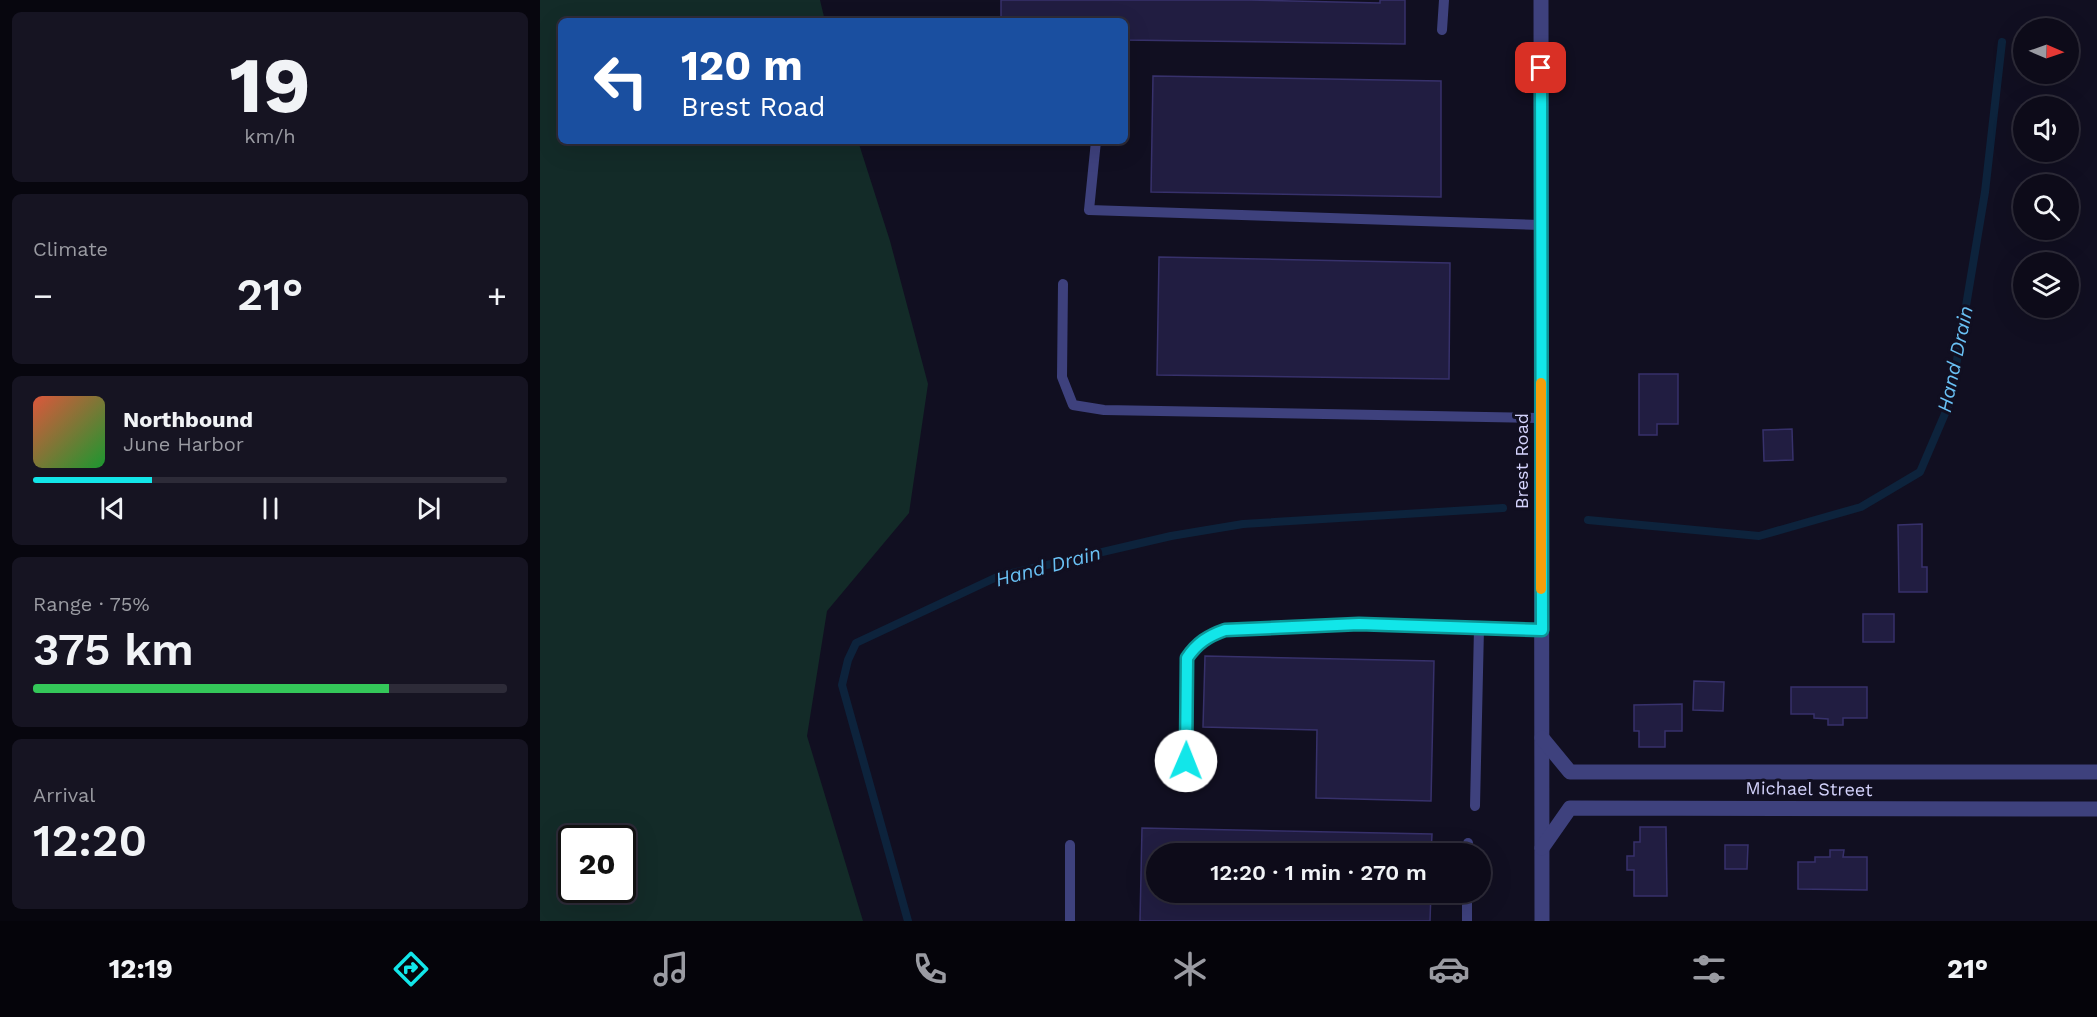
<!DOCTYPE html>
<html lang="en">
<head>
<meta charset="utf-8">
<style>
  body { margin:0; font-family:"Work Sans",sans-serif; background:#161422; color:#f1f3f6; height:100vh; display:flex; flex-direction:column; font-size:22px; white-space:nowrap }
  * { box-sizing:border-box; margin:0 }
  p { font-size:20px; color:#9a9ba2 }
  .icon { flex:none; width:33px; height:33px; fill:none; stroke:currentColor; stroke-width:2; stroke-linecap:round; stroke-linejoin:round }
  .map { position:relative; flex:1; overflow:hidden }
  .sheet { display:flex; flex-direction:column; gap:12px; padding:12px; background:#07060e; width:540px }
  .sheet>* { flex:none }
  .guide { position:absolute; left:18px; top:18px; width:570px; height:126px; border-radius:9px; box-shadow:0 6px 24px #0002,0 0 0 2px #2d2b38; background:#1a4fa0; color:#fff; overflow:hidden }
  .needle { width:39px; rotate:92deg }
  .fabs { position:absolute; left:1473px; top:18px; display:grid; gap:12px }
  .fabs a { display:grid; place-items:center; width:66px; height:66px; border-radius:50%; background:#0d0b19; box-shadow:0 6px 24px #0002,0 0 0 2px #2d2b38; font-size:30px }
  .speed { position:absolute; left:18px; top:825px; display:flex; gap:12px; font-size:30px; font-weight:700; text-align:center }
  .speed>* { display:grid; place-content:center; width:78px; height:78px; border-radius:50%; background:#0d0b19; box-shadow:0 6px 24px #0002,0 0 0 2px #2d2b38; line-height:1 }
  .speed .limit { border:3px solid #111; border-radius:9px; background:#fff; color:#111 }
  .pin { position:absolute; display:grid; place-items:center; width:51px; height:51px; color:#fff; margin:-26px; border-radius:12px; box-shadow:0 3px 9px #0006 }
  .me { position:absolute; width:66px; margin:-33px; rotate:1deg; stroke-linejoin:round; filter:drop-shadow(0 0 4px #0008) }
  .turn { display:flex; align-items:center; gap:21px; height:126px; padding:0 24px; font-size:27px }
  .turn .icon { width:78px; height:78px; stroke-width:2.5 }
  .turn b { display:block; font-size:42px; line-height:51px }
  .big { font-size:45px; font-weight:600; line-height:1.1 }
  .sheet .widget { flex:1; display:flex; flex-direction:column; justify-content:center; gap:9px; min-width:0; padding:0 21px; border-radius:9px; background:#161422 }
  .sheet .dial { align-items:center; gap:0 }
  .dial b { font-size:78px; line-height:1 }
  .song { display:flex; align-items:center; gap:18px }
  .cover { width:72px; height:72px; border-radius:9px; background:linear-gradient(135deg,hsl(10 70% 55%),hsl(130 70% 35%)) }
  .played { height:6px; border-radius:3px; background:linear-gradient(90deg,#12e6e9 25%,#2d2b38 25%) }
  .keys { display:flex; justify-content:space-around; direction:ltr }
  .heat { display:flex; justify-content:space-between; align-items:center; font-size:33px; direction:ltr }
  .charge { height:9px; border-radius:4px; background:linear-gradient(90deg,#34c759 75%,#2d2b38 0) }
  .trip { position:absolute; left:606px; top:843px; width:345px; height:60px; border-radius:30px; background:#0d0b19; box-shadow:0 6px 24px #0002,0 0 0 2px #2d2b38; font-weight:600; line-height:60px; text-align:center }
  .menu { display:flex; height:96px; justify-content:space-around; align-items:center; background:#05040a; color:#9a9ba2 }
  .menu .icon { width:42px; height:42px }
  .menu .on { color:#12e6e9 }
  .menu b { font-size:27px; color:#f1f3f6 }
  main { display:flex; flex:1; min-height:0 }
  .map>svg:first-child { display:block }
  .green { fill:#132b28; fill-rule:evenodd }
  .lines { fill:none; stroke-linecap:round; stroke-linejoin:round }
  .stream { stroke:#0d233c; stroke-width:8 }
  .building { fill:#211d41; stroke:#37316b; stroke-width:1.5 }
  .service { stroke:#3e417d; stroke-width:10 }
  .minor { stroke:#3e417d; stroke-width:15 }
  .route-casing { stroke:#0c9697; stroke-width:15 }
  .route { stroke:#12e6e9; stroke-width:10 }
  .slow { stroke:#f59e0b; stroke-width:10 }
  .labels { text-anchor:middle; stroke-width:6; stroke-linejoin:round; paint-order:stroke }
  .street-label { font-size:18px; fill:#d4d3fc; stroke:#110f21 }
  .water-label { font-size:20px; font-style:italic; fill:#69c0f4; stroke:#110f21 }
</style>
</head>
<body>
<main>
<section class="sheet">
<div class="widget dial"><b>19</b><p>km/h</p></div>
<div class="widget"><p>Climate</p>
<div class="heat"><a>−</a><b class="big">21°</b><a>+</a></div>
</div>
<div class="widget">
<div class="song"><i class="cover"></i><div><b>Northbound</b><p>June Harbor</p></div></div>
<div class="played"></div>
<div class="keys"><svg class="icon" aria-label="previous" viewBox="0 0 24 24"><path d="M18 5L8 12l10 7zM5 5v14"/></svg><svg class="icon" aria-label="pause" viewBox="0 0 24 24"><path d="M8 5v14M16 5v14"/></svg><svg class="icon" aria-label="next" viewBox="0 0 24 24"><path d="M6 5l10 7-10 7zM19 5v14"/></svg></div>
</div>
<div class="widget"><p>Range · 75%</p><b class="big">375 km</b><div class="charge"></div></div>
<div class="widget"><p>Arrival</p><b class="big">12:20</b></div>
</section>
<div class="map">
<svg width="1557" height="921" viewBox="0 0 1557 921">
  <rect width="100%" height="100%" fill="#110f21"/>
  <!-- green -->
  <path class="green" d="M0,0H280L285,21H21V141H318L350,241L388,384L369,513L287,611L267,736L323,921H0ZM32,838H82V890H32Z"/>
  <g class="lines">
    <!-- stream -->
    <g class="stream">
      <polyline points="1048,520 1219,536 1321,507 1380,472 1410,402 1445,192 1462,42"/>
      <polyline points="368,921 302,685 308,660 316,643 459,576 631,536 703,524 963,508"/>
    </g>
  </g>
  <!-- building -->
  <g class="building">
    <polygon points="461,0 709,0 840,3 840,0 865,0 865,44 585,40 585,21 461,21"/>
    <polygon points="613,76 901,81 901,197 611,192"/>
    <polygon points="619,257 910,263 909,379 617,375"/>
    <polygon points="1099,374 1138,374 1138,424 1117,424 1117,435 1099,435"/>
    <polygon points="1252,429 1253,460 1224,461 1223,430"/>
    <polygon points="1382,524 1382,567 1387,567 1387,592 1359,592 1358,525"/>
    <rect x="1323" y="614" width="31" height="28"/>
    <polygon points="665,656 894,661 891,801 776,798 777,730 663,727"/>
    <polygon points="1154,681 1184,682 1183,711 1153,710"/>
    <polygon points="1251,687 1327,687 1327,718 1303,718 1303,725 1288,725 1288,719 1274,718 1274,714 1251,714"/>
    <polygon points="1142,704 1142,731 1125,731 1125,747 1099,747 1099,731 1094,731 1094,705"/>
    <polygon points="1100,827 1126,827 1127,896 1094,896 1094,870 1087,870 1087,856 1094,856 1094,842 1100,842"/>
    <polygon points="602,828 892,834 891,854 616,854 616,892 891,892 890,921 600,921"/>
    <polygon points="1185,845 1208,845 1207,869 1185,869"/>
    <polygon points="1290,850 1304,850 1303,857 1327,857 1327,890 1258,889 1258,862 1275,862 1275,857 1290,857"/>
  </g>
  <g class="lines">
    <!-- service -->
    <g class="service">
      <polyline points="902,30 904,0"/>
      <polyline points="556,141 549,210 1001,225"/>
      <polyline points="523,284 522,377 533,405 564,410 1001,418"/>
      <path d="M646,782L647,658C658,643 668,636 685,630L819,624L1001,630"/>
      <polyline points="935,806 939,628"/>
      <polyline points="928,854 928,843"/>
      <polyline points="530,921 530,845"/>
      <polyline points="927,921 927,892"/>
    </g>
    <!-- minor -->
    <g class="minor">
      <polyline points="1001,0 1002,921"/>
      <polyline points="1002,738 1030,772 1557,772"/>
      <polyline points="1002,848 1030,808 1557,809"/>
    </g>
  </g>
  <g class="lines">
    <!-- route casing -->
    <g class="route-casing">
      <path id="route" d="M646,761L647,658C657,643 668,636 685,630L819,624L1002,630L1001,68"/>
    </g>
    <!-- route -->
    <use href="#route" class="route"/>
    <!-- slow -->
    <polyline class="slow" points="1001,383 1001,589"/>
  </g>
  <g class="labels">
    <!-- street labels -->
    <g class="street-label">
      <text transform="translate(982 461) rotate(-90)" y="6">Brest Road</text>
      <text transform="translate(1269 789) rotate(1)" y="6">Michael Street</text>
    </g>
    <!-- water labels -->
    <g class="water-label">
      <text transform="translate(1415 359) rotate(-78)" y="7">Hand Drain</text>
      <text transform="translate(508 566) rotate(-15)" y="7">Hand Drain</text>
    </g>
  </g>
</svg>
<div class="fabs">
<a><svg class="needle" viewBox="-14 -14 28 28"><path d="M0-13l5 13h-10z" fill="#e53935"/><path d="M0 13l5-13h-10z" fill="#9a9ba2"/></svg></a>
<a><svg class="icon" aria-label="sound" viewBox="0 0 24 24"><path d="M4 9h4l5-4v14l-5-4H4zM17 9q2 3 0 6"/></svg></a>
<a><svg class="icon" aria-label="search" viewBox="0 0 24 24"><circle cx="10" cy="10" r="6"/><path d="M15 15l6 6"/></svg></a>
<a><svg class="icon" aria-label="layers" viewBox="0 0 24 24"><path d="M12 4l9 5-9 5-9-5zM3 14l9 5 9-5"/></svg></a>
</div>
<div class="speed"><div class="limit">20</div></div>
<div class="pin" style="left:1001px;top:68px;background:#d93025"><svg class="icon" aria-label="arrive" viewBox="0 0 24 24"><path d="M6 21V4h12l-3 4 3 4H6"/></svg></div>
<svg class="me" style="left:646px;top:761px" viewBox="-20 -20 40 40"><circle r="19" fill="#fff"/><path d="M0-13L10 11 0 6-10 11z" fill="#12e6e9"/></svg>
<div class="trip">12:20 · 1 min · 270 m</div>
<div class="guide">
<div class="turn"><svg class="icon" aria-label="left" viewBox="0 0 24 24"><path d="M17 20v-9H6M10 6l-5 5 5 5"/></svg><div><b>120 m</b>Brest Road</div></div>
</div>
</div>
</main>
<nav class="menu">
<b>12:19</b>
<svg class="icon on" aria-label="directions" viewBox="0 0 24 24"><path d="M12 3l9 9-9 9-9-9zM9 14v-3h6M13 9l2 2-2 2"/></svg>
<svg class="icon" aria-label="music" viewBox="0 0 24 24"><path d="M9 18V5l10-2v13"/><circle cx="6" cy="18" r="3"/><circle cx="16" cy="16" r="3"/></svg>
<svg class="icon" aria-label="phone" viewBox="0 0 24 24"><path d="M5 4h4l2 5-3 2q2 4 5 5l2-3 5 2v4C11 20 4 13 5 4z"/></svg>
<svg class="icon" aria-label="climate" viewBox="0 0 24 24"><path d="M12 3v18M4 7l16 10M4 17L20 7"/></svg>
<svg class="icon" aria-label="car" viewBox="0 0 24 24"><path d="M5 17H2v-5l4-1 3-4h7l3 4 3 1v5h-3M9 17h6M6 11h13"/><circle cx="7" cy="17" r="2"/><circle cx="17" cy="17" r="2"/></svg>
<svg class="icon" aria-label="filters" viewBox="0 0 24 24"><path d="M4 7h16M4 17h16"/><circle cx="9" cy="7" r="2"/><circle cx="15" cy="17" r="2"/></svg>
<b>21°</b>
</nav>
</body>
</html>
